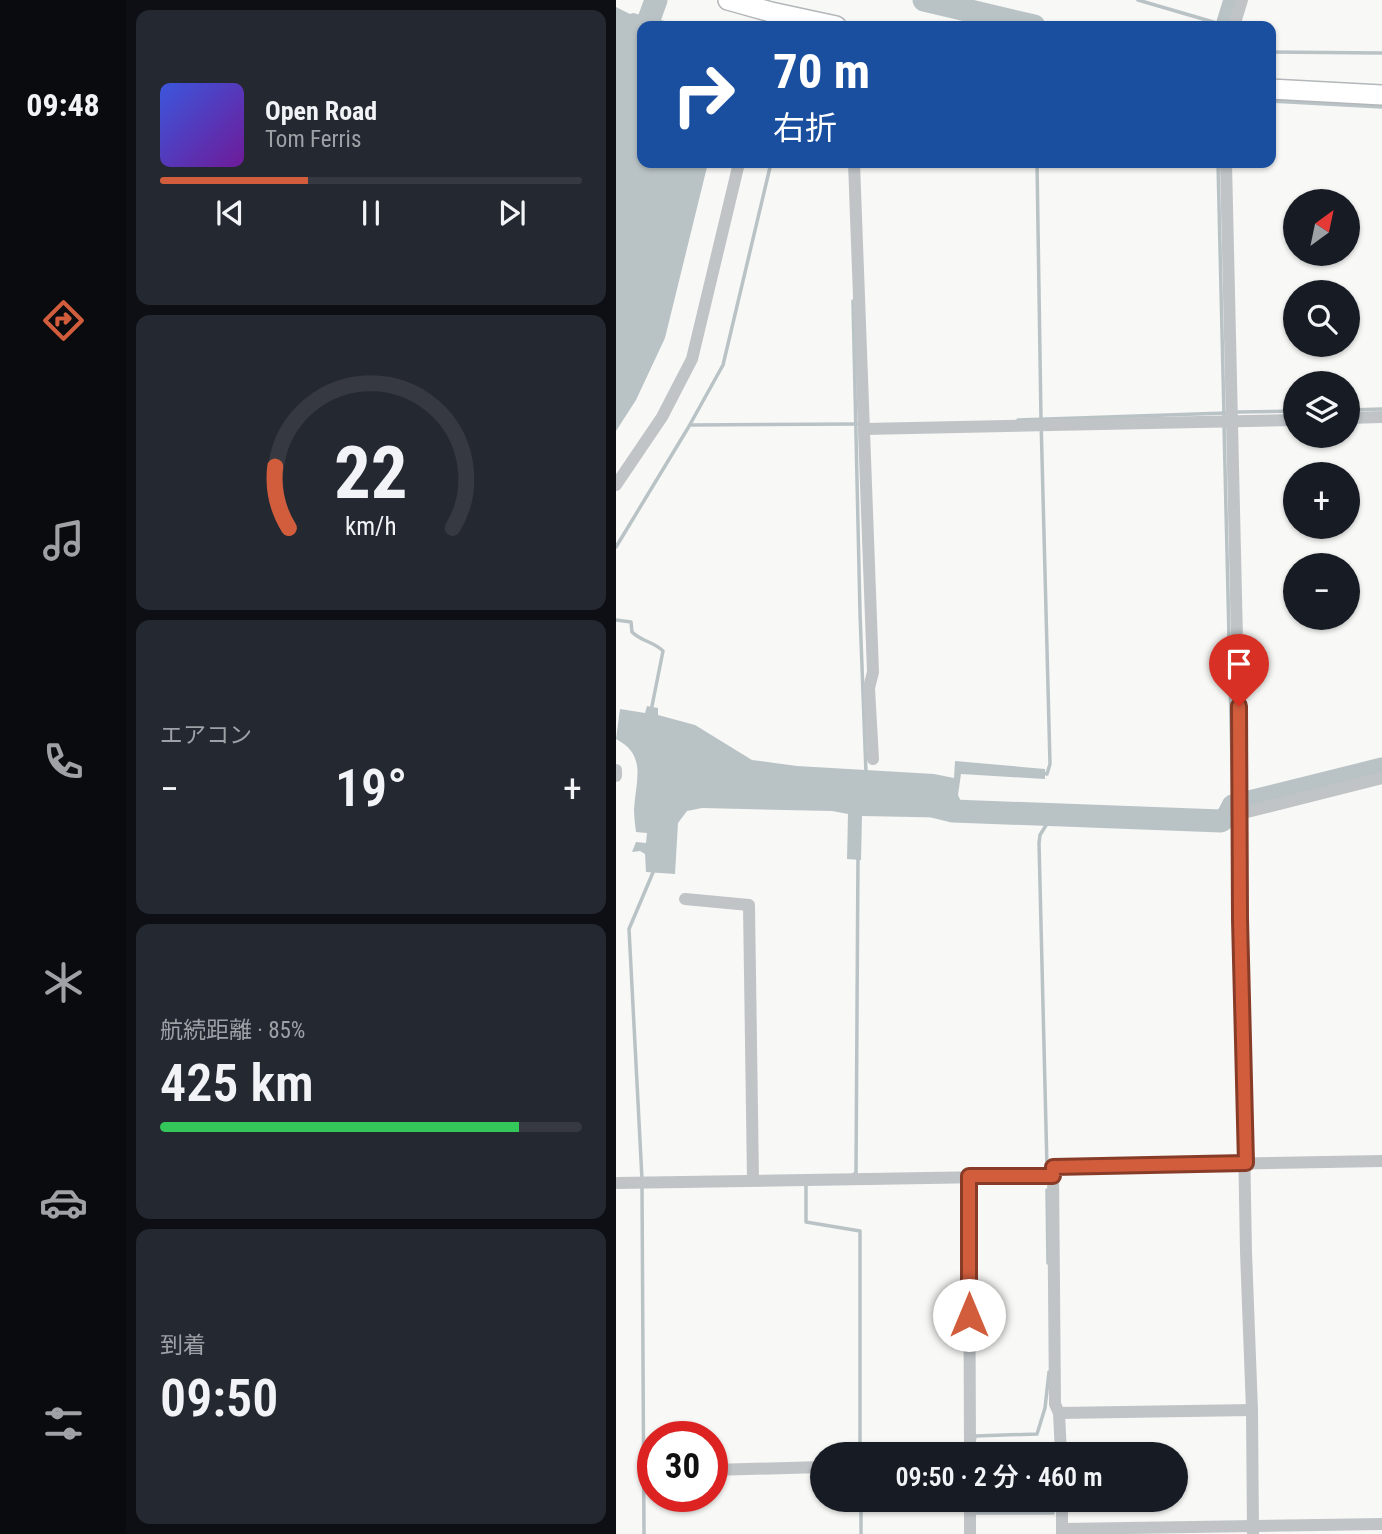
<!DOCTYPE html>
<html lang="ja">
<head>
<meta charset="utf-8">
<style>
  body { margin:0; font-family:"Roboto Condensed","Noto Sans JP",sans-serif; background:#242831; color:#f1f3f6; height:100vh; display:flex; flex-direction:column; font-size:26px; white-space:nowrap }
  * { box-sizing:border-box; margin:0 }
  p { font-size:23px; color:#9ea1a6 }
  .icon { flex:none; width:38px; height:38px; fill:none; stroke:currentColor; stroke-width:2; stroke-linecap:round; stroke-linejoin:round }
  .map { position:relative; flex:1; overflow:hidden }
  .panel { display:flex; flex-direction:column; gap:10px; padding:10px; background:#0d0f14; width:490px }
  .panel>* { flex:none }
  .guide { position:absolute; left:21px; top:21px; width:639px; height:147px; border-radius:14px; box-shadow:0 2px 5px #0004; background:#1a4fa0; color:#fff; overflow:hidden }
  .needle { width:46px; rotate:33deg }
  .buttons { position:absolute; left:667px; top:189px; display:grid; gap:14px }
  .buttons a { display:grid; place-items:center; width:77px; height:77px; border-radius:50%; background:#171b24; box-shadow:0 2px 5px #0004; font-size:35px }
  .speed { position:absolute; left:21px; top:1421px; display:flex; gap:14px; font-size:35px; font-weight:700; text-align:center }
  .speed>* { display:grid; place-content:center; width:91px; height:91px; border-radius:50%; background:#171b24; box-shadow:0 2px 5px #0004; line-height:1 }
  .speed .limit { border:10px solid #d22; background:#fff; color:#111 }
  .pin { position:absolute; display:grid; place-items:center; width:60px; height:60px; color:#fff; margin:-72px -30px; border-radius:50% 50% 50% 0; rotate:-45deg; box-shadow:0 0 7px #0007 }
  .pin .icon { rotate:45deg }
  .me { position:absolute; width:77px; margin:-38px; rotate:0deg; stroke-linejoin:round; filter:drop-shadow(0 0 5px #0008) }
  .turn { display:flex; align-items:center; gap:24px; height:147px; padding:0 21px; font-size:32px }
  .turn .icon { width:91px; height:91px; stroke-width:2.5 }
  .turn b { display:block; font-size:49px; line-height:60px }
  .big { font-size:52px; font-weight:600; line-height:1.1 }
  .panel .card { flex:1; display:flex; flex-direction:column; justify-content:center; gap:10px; min-width:0; padding:0 24px; border-radius:14px; background:#242831 }
  .panel .dial { align-items:center; gap:0 }
  .dial svg { height:182px; overflow:visible; fill:none; stroke:#363941; stroke-width:7; stroke-linecap:round; text-anchor:middle }
  .dial text { fill:#f1f3f6; stroke:none }
  .song { display:flex; align-items:center; gap:21px }
  .cover { width:84px; height:84px; border-radius:10px; background:linear-gradient(135deg,hsl(230 70% 55%),hsl(280 70% 35%)) }
  .played { height:7px; border-radius:4px; background:linear-gradient(90deg,#d15d3d 35%,#363941 35%) }
  .keys { display:flex; justify-content:space-around; direction:ltr }
  .heat { display:flex; justify-content:space-between; align-items:center; font-size:38px; direction:ltr }
  .charge { height:10px; border-radius:5px; background:linear-gradient(90deg,#34c759 85%,#363941 0) }
  .trip { position:absolute; left:194px; top:1442px; width:378px; height:70px; border-radius:35px; background:#171b24; box-shadow:0 2px 5px #0004; font-weight:600; line-height:70px; text-align:center }
  main { display:flex; flex:1; min-height:0 }
  .tab-bar { display:flex; flex-direction:column; width:126px; justify-content:space-around; align-items:center; background:#090b0e; color:#9ea1a6 }
  .tab-bar .icon { width:49px; height:49px }
  .tab-bar .on { color:#d15d3d }
  .tab-bar b { font-size:32px; color:#f1f3f6 }
  .map>svg:first-child { display:block }
  .water { fill:#b9c3c6 }
  .lines { fill:none; stroke-linecap:round; stroke-linejoin:round }
  .stream { stroke:#b9c3c6; stroke-width:3.5 }
  .river { stroke:#b9c3c6; stroke-width:23 }
  .highway-casing { stroke:#b3b7ba; stroke-width:22 }
  .minor { stroke:#c0c4c7; stroke-width:12 }
  .highway { stroke:#fff; stroke-width:19 }
  .route-casing { stroke:#883c28; stroke-width:18 }
  .route { stroke:#d15d3d; stroke-width:12 }
</style>
</head>
<body>
<main>
<nav class="tab-bar">
<b>09:48</b>
<svg class="icon on" aria-label="directions" viewBox="0 0 24 24"><path d="M12 3l9 9-9 9-9-9zM9 14v-3h6M13 9l2 2-2 2"/></svg>
<svg class="icon" aria-label="music" viewBox="0 0 24 24"><path d="M9 18V5l10-2v13"/><circle cx="6" cy="18" r="3"/><circle cx="16" cy="16" r="3"/></svg>
<svg class="icon" aria-label="phone" viewBox="0 0 24 24"><path d="M5 4h4l2 5-3 2q2 4 5 5l2-3 5 2v4C11 20 4 13 5 4z"/></svg>
<svg class="icon" aria-label="climate" viewBox="0 0 24 24"><path d="M12 3v18M4 7l16 10M4 17L20 7"/></svg>
<svg class="icon" aria-label="car" viewBox="0 0 24 24"><path d="M5 17H2v-5l4-1 3-4h7l3 4 3 1v5h-3M9 17h6M6 11h13"/><circle cx="7" cy="17" r="2"/><circle cx="17" cy="17" r="2"/></svg>
<svg class="icon" aria-label="filters" viewBox="0 0 24 24"><path d="M4 7h16M4 17h16"/><circle cx="9" cy="7" r="2"/><circle cx="15" cy="17" r="2"/></svg>
</nav>
<section class="panel">
<div class="card">
<div class="song"><i class="cover"></i><div><b>Open Road</b><p>Tom Ferris</p></div></div>
<div class="played"></div>
<div class="keys"><svg class="icon" aria-label="previous" viewBox="0 0 24 24"><path d="M18 5L8 12l10 7zM5 5v14"/></svg><svg class="icon" aria-label="pause" viewBox="0 0 24 24"><path d="M8 5v14M16 5v14"/></svg><svg class="icon" aria-label="next" viewBox="0 0 24 24"><path d="M6 5l10 7-10 7zM19 5v14"/></svg></div>
</div>
<div class="card dial"><svg viewBox="0 0 100 80">
<path d="M14 69A42 42 0 1 1 86 69"/>
<path d="M14 69A42 42 0 0 1 8 42" stroke="#d15d3d"/>
<text x="50" y="56" font-size="32" font-weight="700">22</text>
<text x="50" y="72" font-size="11">km/h</text>
</svg></div>
<div class="card"><p>エアコン</p>
<div class="heat"><a>−</a><b class="big">19°</b><a>+</a></div>
</div>
<div class="card"><p>航続距離 · 85%</p><b class="big">425 km</b><div class="charge"></div></div>
<div class="card"><p>到着</p><b class="big">09:50</b></div>
</section>
<div class="map">
<svg width="766" height="1534" viewBox="0 0 766 1534">
  <rect width="100%" height="100%" fill="#f8f8f6"/>
  <!-- water -->
  <g class="water">
    <polygon points="0,7 14,14 17,13 69,26 26,26 26,163 92,163 49,338 20,400 0,431"/>
    <path d="M31,706L42,708V715L79,725L136,760L181,766L318,774L338,778L339,761L429,769V779L345,774L342,795L347,806V818L246,816L245,860L231,859L232,814L216,811L86,808L71,811L62,823L59,874L30,872L29,854L24,851L16,852L20,842L30,843L31,833L20,832C19,824 18,817 18,809C20,780 31,755 0,739L4,709L29,713Z"/>
  </g>
  <g class="lines">
    <!-- stream -->
    <g class="stream">
      <polyline points="522,0 611,26"/>
      <polyline points="319,3 320,0"/>
      <polyline points="654,52 766,53"/>
      <polyline points="654,101 766,107"/>
      <polyline points="421,163 425,419 434,764 431,774 426,773"/>
      <polyline points="602,163 608,416"/>
      <polyline points="237,301 244,613 250,773"/>
      <polyline points="732,410 766,409"/>
      <polyline points="622,412 679,411"/>
      <polyline points="402,420 610,413"/>
      <polyline points="75,425 241,424"/>
      <polyline points="608,425 617,806"/>
      <polyline points="0,547 72,428 107,365 155,163"/>
      <path d="M0,620L15,622L16,632C26,642 37,641 47,651L35,711"/>
      <polyline points="431,1168 423,843 424,835 437,814"/>
      <polyline points="238,1174 240,1174 242,855"/>
      <polyline points="26,1179 13,929 38,870"/>
      <polyline points="190,1184 190,1222 244,1231 244,1454"/>
      <polyline points="26,1187 28,1534"/>
      <polyline points="431,1190 432,1263"/>
      <polyline points="359,1438 359,1436 421,1434 429,1408 433,1372"/>
      <polyline points="245,1500 245,1534"/>
      <polyline points="360,1500 361,1513 437,1513"/>
    </g>
    <!-- river -->
    <g class="river">
      <polyline points="308,0 418,26"/>
      <polyline points="31,25 40,0"/>
      <polyline points="611,26 619,0"/>
      <polyline points="317,806 337,811 605,821 612,816 617,806 766,769"/>
    </g>
    <!-- highway casing -->
    <g class="highway-casing">
      <g id="highway">
        <polyline points="112,0 155,12 220,26"/>
        <polyline points="654,89 766,95"/>
      </g>
    </g>
    <!-- minor -->
    <g class="minor">
      <polyline points="618,26 626,0"/>
      <polyline points="238,163 257,672 253,688 257,759"/>
      <polyline points="610,163 622,682 624,919 630,1252 636,1410 637,1534"/>
      <polyline points="732,418 766,417"/>
      <polyline points="248,429 679,420"/>
      <polyline points="0,485 46,417 76,359 123,163"/>
      <polyline points="0,770 0,776"/>
      <polyline points="623,814 766,778"/>
      <polyline points="69,899 133,905 137,1180"/>
      <polyline points="353,1176 354,1454"/>
      <polyline points="0,1183 437,1176"/>
      <polyline points="443,1413 636,1410"/>
      <polyline points="445,1454 443,1413 439,1404 437,1167 766,1161"/>
      <polyline points="96,1470 206,1467"/>
      <polyline points="33,1472 37,1472"/>
      <polyline points="354,1500 354,1534"/>
      <polyline points="446,1500 446,1534"/>
      <polyline points="447,1529 766,1524"/>
    </g>
    <!-- highway -->
    <use href="#highway" class="highway"/>
  </g>
  <g class="lines">
    <!-- route casing -->
    <g class="route-casing">
      <polyline id="route" points="353,1315 353,1176 437,1176 437,1167 630,1163 624,919 623,706"/>
    </g>
    <!-- route -->
    <use href="#route" class="route"/>
  </g>
</svg>
<div class="buttons">
<a><svg class="needle" viewBox="-14 -14 28 28"><path d="M0-13l5 13h-10z" fill="#e53935"/><path d="M0 13l5-13h-10z" fill="#9ea1a6"/></svg></a>
<a><svg class="icon" aria-label="search" viewBox="0 0 24 24"><circle cx="10" cy="10" r="6"/><path d="M15 15l6 6"/></svg></a>
<a><svg class="icon" aria-label="layers" viewBox="0 0 24 24"><path d="M12 4l9 5-9 5-9-5zM3 14l9 5 9-5"/></svg></a>
<a>+</a>
<a>−</a>
</div>
<div class="speed"><div class="limit">30</div></div>
<div class="pin" style="left:623px;top:706px;background:#d93025"><svg class="icon" aria-label="arrive" viewBox="0 0 24 24"><path d="M6 21V4h12l-3 4 3 4H6"/></svg></div>
<svg class="me" style="left:353px;top:1315px" viewBox="-20 -20 40 40"><circle r="19" fill="#fff"/><path d="M0-13L10 11 0 6-10 11z" fill="#d15d3d"/></svg>
<div class="trip">09:50 · 2 分 · 460 m</div>
<div class="guide">
<div class="turn"><svg class="icon" aria-label="right" viewBox="0 0 24 24"><path d="M7 20v-9h11M14 6l5 5-5 5"/></svg><div><b>70 m</b>右折</div></div>
</div>
</div>
</main>
</body>
</html>
